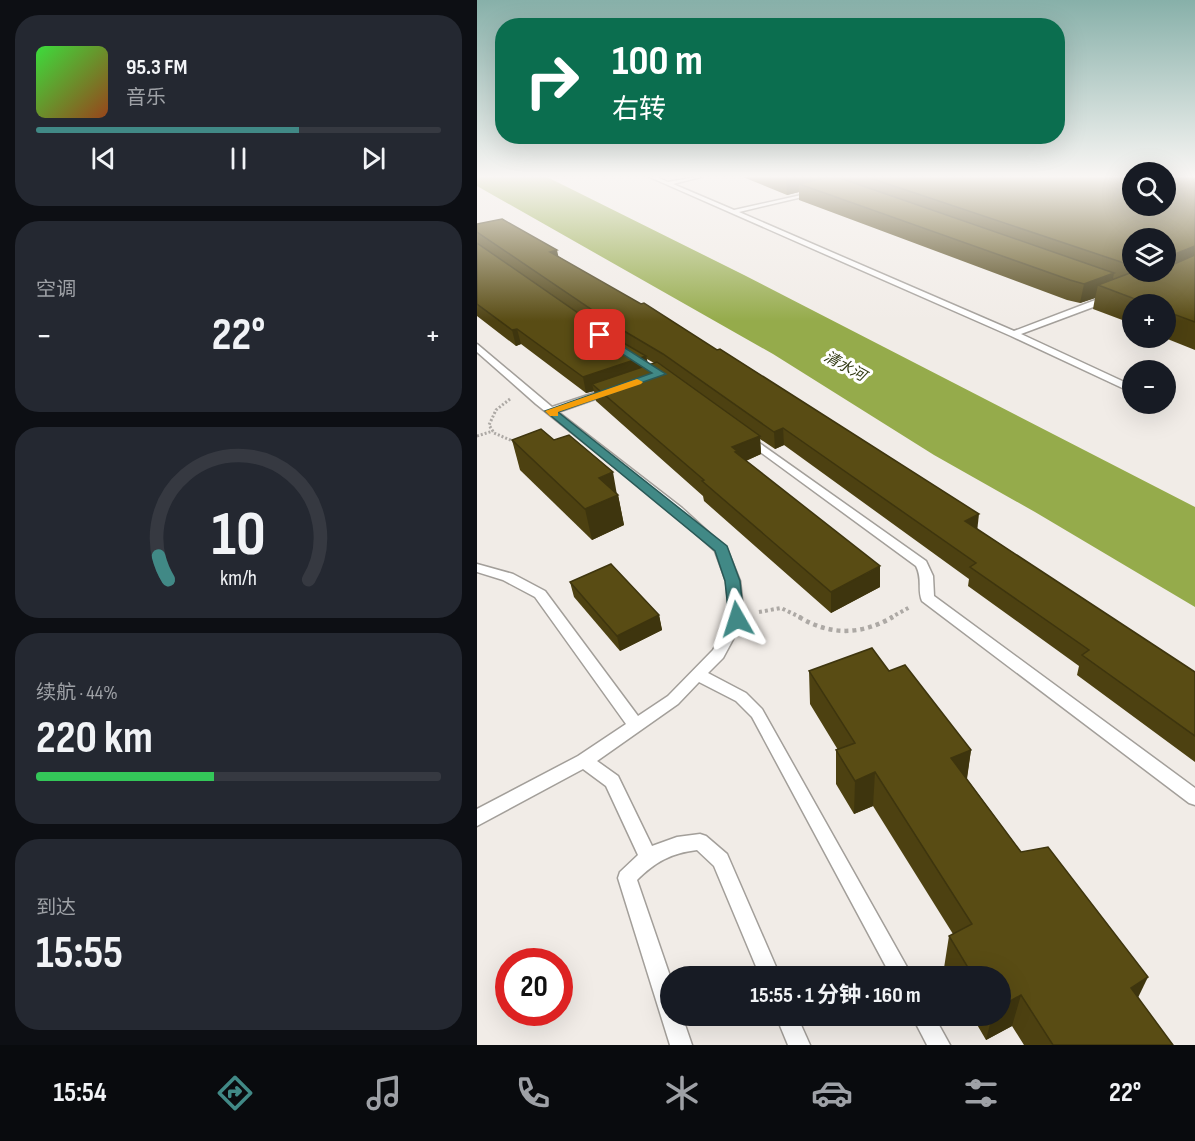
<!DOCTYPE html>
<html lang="zh">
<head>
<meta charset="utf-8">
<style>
  body { margin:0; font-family:"Sofia Sans Condensed","Noto Sans SC",sans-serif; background:#242831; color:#f1f3f6; height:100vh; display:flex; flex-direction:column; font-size:22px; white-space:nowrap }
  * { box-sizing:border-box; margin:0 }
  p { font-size:20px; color:#9ea1a6 }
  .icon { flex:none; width:33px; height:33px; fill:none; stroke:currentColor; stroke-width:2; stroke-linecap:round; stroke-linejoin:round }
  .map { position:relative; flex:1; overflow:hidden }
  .sheet { display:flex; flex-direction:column; gap:15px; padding:15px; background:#0d0f14; width:477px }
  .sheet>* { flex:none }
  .top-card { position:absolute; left:18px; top:18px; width:570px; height:126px; border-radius:24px; box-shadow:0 6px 24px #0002; background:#0b6e4f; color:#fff; overflow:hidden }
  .controls { position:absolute; left:645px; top:162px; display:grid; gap:12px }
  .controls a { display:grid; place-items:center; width:54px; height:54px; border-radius:50%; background:#171b24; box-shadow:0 6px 24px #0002; font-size:30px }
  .speed { position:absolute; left:18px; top:948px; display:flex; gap:12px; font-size:30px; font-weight:700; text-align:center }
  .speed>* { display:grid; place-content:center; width:78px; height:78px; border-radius:50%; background:#171b24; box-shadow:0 6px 24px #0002; line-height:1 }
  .speed .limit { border:9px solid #d22; background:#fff; color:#111 }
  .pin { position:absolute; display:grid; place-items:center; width:51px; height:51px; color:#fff; margin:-26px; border-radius:12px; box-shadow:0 3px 9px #0006 }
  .me { position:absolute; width:66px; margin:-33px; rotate:354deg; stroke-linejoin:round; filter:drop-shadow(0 0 4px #0008) }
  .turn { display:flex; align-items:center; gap:21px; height:126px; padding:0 18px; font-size:27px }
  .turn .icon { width:78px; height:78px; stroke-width:2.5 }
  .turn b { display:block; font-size:42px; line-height:51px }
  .big { font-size:45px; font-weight:700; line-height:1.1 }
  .sheet .tile { flex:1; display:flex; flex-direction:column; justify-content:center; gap:9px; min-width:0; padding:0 21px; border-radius:24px; background:#242831 }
  .sheet .dial { align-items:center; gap:0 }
  .dial svg { height:156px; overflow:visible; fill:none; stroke:#363941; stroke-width:7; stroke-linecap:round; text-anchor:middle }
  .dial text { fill:#f1f3f6; stroke:none }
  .song { display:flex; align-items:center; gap:18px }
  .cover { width:72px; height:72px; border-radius:9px; background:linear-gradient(135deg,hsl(120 70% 55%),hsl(20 70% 35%)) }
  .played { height:6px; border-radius:3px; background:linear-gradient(90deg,#418986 65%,#363941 65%) }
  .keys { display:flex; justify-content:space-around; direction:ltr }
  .heat { display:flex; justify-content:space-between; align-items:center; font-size:33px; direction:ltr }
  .charge { height:9px; border-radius:4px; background:linear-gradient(90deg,#34c759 44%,#363941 0) }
  .trip { position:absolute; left:183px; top:966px; width:351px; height:60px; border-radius:30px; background:#171b24; box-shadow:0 6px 24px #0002; font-weight:700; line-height:60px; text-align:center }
  .tabs { display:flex; height:96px; justify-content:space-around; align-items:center; background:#090b0e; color:#9ea1a6 }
  .tabs .icon { width:42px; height:42px }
  .tabs .selected { color:#418986 }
  .tabs b { font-size:27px; color:#f1f3f6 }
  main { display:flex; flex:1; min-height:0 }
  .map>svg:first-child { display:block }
  .water { fill:#95ab4b }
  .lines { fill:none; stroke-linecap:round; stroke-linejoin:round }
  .lane-casing { stroke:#a39f9a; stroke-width:3 }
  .path-far2 { stroke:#ada9a5; stroke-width:3; stroke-dasharray:2 2; stroke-linecap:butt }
  .path-far1 { stroke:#ada9a5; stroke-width:4; stroke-dasharray:3 3; stroke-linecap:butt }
  .path { stroke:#ada9a5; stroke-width:4.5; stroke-dasharray:4 4; stroke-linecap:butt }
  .lane { fill:#fff; fill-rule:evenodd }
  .wall { fill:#4d4111; fill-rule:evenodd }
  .shaded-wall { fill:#3e350e }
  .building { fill:#594c14; stroke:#3e350e; stroke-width:1.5 }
  .route { fill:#418986; stroke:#2a5957; stroke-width:1.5 }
  .slow { fill:#f59e0b }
  .labels { text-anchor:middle; stroke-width:6; stroke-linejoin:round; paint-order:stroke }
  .far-water-label { font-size:15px; font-style:italic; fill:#303911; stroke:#fff }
</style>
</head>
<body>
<main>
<section class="sheet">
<div class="tile">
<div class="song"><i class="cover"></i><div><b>95.3 FM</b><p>音乐</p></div></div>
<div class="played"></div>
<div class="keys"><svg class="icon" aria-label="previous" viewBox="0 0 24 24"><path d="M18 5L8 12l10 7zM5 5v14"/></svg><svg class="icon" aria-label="pause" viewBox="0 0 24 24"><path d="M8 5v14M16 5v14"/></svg><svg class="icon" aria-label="next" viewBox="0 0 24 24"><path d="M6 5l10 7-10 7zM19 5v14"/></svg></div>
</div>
<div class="tile"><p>空调</p>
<div class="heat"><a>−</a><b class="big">22°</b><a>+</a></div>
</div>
<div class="tile dial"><svg viewBox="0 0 100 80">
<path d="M14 69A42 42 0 1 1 86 69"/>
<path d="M14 69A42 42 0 0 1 9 57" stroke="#418986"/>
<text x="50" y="56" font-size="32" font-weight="700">10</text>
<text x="50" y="72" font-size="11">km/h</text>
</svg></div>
<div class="tile"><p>续航 · 44%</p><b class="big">220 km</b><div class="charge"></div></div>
<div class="tile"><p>到达</p><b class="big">15:55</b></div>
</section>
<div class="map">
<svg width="718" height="1045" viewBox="0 0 718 1045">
  <rect width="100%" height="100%" fill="#f1ece7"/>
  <!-- water -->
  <polygon class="water" points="0,175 66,175 267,275 718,507 718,607 558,512 457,455 296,354 0,186"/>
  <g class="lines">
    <!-- lane casing -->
    <g class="lane-casing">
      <g id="lane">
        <polygon points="168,175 175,175 191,182 231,175 196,184 257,210 338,192 338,194 262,212 537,331 629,296 635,296 635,300 544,334 656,386 656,393 534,336"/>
        <path d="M0,344L75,407L129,389H135V393L81,412L205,508L250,549L263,581L267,619L246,658L231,673L269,693L285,709L435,976H414L275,717L259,701L222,682L201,704L120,761L141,776L175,846L200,837L223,834L229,836L250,854L303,976H283L237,866L220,850C194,853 178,862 160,880L194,979V1016H205L215,1045H193L141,878L143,872L161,855L129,786L106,769L0,826V809L101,756L149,724L58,597L26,580L0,572V564L36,574L68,591L161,716L191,696L236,650L253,619L249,581L238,551L197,514L59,404L0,352Z"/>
        <path d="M271,435L449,561L456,576L457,596L718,788V805L712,803L445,601C440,589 446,580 439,566L267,440L266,438L267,436Z"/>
        <polygon points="299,1016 320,1016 333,1045 311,1045"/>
        <polygon points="435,1016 457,1016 473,1045 450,1045"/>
      </g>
    </g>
    <!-- path-far2 -->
    <g class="path-far2">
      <polyline points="33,399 19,410 12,425 17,433 38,442"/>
      <polyline points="0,436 16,431"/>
    </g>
    <!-- path-far1 -->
    <g class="path-far1">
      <polyline points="282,612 304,608 325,618"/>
      <polyline points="413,618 433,607"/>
    </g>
    <!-- path -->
    <path class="path" d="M322,617C354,636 384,635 416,617"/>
    <!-- lane -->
    <use href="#lane" class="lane"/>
  </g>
  <!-- wall -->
  <g class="wall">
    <path d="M261,175H718V350L688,338V304H656V324L616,309L618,298L603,303L590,300L322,200V192L310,195ZM656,238L688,272H656Z"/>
    <path d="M0,224L81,256L718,672V762L600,675L602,666L491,586L492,579L307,445L298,449L283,439L284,454L269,461L403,587L354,613L227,501L226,496L119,401L117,391L109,393L44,344L39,346L0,316ZM170,359L177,363L171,365Z"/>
    <polygon points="35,440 140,493 141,495 147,525 115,540 43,470"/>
    <polygon points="93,582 182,615 185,630 143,651 97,597"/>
    <polygon points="332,671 412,671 494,750 490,779 544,852 661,998 696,1045 547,1045 535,1026 509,1040 495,1016 524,1016 524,976 472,976 467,968 472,936 476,934 396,806 377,814 359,784 359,750 361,750 333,704"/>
  </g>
  <!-- shaded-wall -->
  <g class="shaded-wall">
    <polygon points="317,175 343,175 344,187 322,184 322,192 310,195 309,176"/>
    <polygon points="718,246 718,265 665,288 668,272 688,272 688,258"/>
    <polygon points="80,250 83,264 73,252"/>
    <polygon points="637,273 634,290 621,285 618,298 603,303 607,284"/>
    <polygon points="40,329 44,344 39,346 35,330"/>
    <polygon points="169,356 172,372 115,384 117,391 109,393 106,377"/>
    <polygon points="306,428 307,445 298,449 297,432"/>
    <polygon points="283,436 284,454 261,464 255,447"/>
    <polygon points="136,472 140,495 141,495 147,525 115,540 108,509 122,478"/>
    <polygon points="502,514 500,532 488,521"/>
    <polygon points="403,566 403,587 354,613 354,592"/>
    <polygon points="182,615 185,630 143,651 140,636"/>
    <polygon points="494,750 489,783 474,758"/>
    <polygon points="398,772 396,806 377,814 378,781"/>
    <polygon points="671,977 656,1008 654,988"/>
    <polygon points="544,995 535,1026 509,1040 515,1016 524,1016 524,1006"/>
  </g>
  <!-- building -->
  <g class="building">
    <polygon points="384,175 656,175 656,206 688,206 688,175 718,175 718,246 688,258 688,238 656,238 656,265 653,265"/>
    <polygon points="357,176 637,273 607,284 593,280 322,184"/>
    <polygon points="25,219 80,250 73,252 164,304 167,303 240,350 243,349 502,514 488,521 718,672 718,736 605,655 612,650 493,567 499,563 306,428 297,432 186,354 142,328 0,232 0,224"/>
    <polygon points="0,243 133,335 169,356 106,377 40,329 35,330 0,304"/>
    <polygon points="718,255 718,322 688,311 688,304 671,304 621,285 653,273 675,273 679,272 688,272 688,268"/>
    <polygon points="180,362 283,436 255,447 260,451 258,452 403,566 354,592 225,481 227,480 115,384"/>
    <polygon points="64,429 77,440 92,435 136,472 122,478 141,495 108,509 35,440"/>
    <polygon points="134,564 182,615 140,636 93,582"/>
    <polygon points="395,648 412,671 428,665 494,750 474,758 544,852 571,847 671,977 654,988 696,1045 576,1045 544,995 524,1006 524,976 496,976 472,936 495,924 398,772 378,781 359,750 378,743 332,671"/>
  </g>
  <!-- sky -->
  <linearGradient id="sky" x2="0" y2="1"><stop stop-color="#87b0a9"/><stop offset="0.55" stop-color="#f9f6f4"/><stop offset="1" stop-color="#f9f6f4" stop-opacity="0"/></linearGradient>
  <rect width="718" height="321" fill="url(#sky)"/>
  <!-- route -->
  <polygon class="route" points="123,332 189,374 81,412 250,546 263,581 267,619 265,623 254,623 252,619 248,581 238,551 68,411 175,373 119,337 119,333"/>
  <!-- slow -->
  <polygon class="slow" points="160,379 166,382 164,384 81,412 81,416 73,416 68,411"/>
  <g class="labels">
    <!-- far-water labels -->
    <g class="far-water-label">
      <text transform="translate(368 366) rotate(29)" y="5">清水河</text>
    </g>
  </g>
</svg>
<div class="controls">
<a><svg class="icon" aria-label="search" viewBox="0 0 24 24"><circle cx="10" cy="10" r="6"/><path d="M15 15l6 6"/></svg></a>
<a><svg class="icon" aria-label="layers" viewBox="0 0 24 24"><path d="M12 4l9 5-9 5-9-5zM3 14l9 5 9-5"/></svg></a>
<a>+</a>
<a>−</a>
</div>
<div class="speed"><div class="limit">20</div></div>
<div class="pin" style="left:123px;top:335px;background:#d93025"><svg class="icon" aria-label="arrive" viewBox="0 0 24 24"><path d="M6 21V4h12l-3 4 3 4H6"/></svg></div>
<svg class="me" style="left:260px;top:619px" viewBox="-20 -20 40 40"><path d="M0-17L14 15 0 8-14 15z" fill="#418986" stroke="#fff" stroke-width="4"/></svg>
<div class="trip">15:55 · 1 分钟 · 160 m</div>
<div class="top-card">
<div class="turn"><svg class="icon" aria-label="right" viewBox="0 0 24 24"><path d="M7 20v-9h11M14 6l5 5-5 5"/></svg><div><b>100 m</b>右转</div></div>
</div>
</div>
</main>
<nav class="tabs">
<b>15:54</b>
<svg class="icon selected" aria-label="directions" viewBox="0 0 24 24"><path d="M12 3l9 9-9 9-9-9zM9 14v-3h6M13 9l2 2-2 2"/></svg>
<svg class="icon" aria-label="music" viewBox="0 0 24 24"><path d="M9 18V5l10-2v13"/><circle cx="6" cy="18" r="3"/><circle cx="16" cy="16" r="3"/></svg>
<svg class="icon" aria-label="phone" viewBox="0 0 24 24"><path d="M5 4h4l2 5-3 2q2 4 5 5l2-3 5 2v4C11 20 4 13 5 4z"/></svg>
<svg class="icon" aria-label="climate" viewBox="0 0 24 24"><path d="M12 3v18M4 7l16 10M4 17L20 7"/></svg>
<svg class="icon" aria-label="car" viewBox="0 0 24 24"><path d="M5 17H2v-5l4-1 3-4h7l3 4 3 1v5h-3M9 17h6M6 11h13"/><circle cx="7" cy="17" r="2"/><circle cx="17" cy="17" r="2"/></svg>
<svg class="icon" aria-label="filters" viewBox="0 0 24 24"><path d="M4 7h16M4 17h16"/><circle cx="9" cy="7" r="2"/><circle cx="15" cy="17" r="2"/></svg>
<b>22°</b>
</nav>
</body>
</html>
